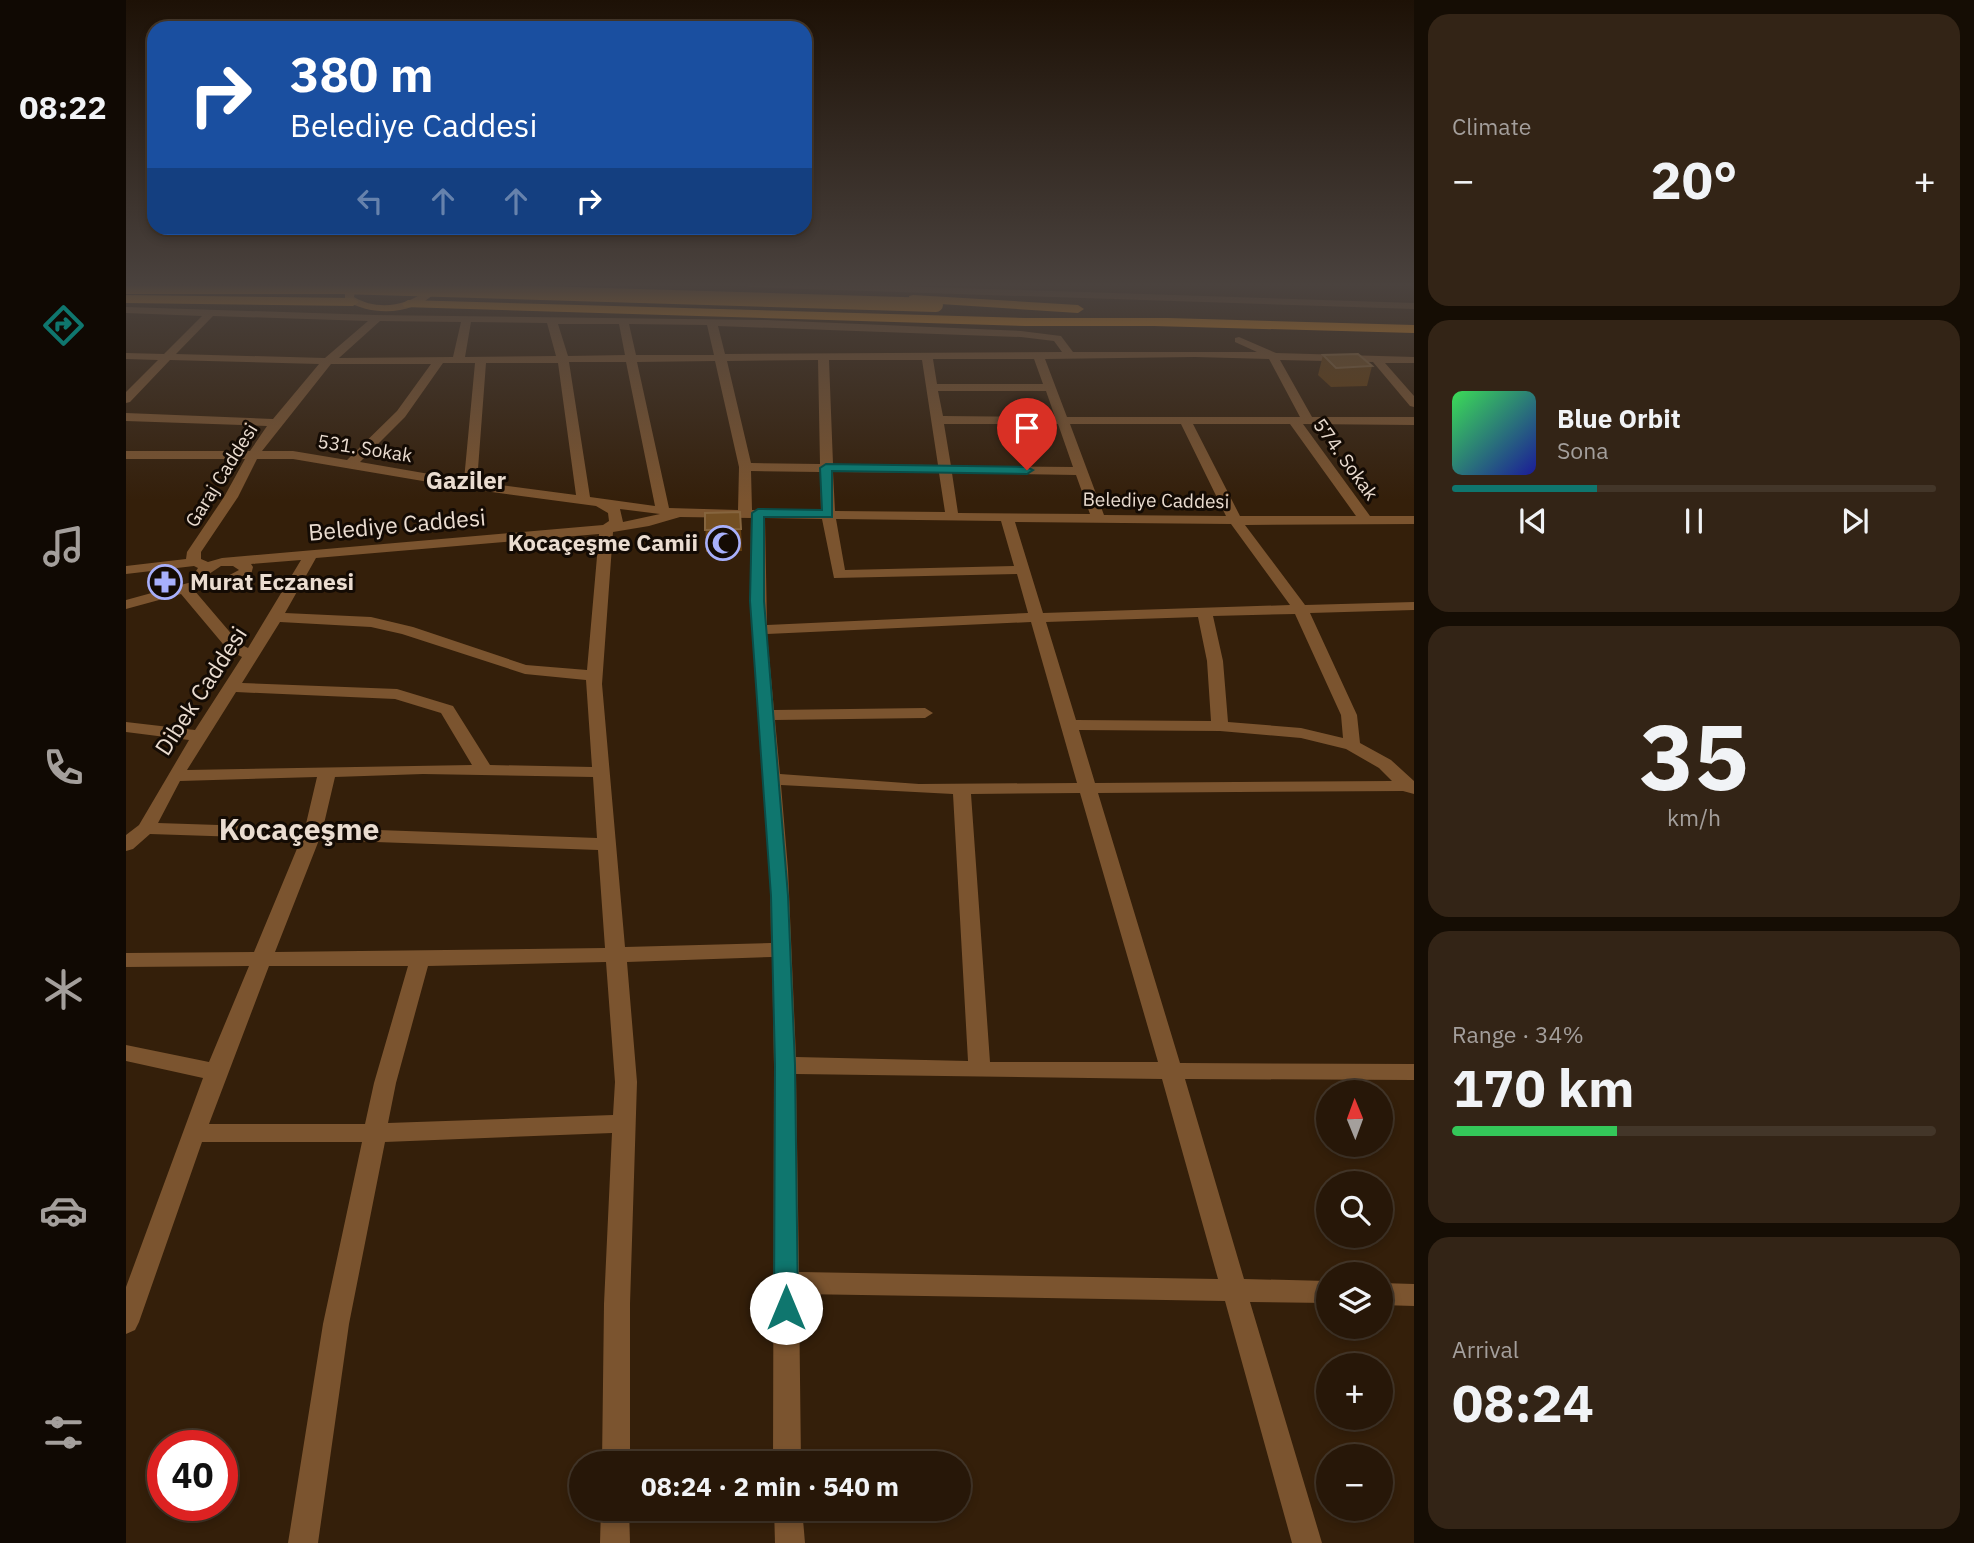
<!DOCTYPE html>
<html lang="en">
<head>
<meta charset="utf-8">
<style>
  body { margin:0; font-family:"IBM Plex Sans",sans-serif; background:#332416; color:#f1f3f6; height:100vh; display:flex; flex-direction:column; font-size:26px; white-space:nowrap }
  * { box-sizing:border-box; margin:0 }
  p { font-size:23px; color:#a49f9c }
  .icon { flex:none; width:38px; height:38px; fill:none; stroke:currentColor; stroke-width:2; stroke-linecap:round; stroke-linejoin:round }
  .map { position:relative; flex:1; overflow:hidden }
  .sheet { display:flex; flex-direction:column; gap:14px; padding:14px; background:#150d04; width:560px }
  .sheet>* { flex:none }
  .guide { position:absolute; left:21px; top:21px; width:665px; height:214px; border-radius:21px; box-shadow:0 4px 10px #0003,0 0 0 2px #433629; background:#1a4fa0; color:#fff; overflow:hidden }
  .needle { width:46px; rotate:359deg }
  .fabs { position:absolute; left:1190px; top:1080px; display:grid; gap:14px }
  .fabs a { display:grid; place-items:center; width:77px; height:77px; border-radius:50%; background:#271708; box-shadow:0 4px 10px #0003,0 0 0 2px #433629; font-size:35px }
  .speed { position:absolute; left:21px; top:1430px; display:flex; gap:14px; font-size:35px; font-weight:700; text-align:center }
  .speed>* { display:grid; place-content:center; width:91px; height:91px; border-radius:50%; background:#271708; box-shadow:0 4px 10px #0003,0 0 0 2px #433629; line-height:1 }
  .speed .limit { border:10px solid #d22; background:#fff; color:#111 }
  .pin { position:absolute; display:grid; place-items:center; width:60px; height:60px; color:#fff; margin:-72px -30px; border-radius:50% 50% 50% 0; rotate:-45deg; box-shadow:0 0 7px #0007 }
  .pin .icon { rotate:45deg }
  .me { position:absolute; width:77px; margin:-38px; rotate:0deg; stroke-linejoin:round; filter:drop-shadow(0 0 5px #0008) }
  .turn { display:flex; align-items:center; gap:24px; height:147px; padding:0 28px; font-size:32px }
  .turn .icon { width:91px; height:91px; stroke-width:2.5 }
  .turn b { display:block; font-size:49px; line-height:60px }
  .lanes { display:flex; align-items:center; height:66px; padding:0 28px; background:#0003; justify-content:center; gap:35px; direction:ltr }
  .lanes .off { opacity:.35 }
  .big { font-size:52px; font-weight:700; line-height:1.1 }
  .sheet .card { flex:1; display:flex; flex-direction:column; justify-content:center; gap:10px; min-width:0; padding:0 24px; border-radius:21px; background:#332416 }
  .sheet .dial { align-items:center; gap:0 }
  .dial b { font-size:91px; line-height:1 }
  .song { display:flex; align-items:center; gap:21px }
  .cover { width:84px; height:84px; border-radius:10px; background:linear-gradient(135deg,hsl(130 70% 55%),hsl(240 70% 35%)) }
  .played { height:7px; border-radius:4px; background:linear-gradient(90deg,#0f766e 30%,#433629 30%) }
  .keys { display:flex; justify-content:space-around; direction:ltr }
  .heat { display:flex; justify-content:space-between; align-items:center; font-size:38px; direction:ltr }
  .charge { height:10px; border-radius:5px; background:linear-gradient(90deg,#34c759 34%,#433629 0) }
  .trip { position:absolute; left:443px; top:1451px; width:402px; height:70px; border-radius:35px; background:#271708; box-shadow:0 4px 10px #0003,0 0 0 2px #433629; font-weight:700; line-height:70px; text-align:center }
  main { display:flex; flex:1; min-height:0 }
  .tab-bar { display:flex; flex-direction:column; width:126px; justify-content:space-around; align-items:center; background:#100903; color:#a49f9c }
  .tab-bar .icon { width:49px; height:49px }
  .tab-bar .selected { color:#0f766e }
  .tab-bar b { font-size:32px; color:#f1f3f6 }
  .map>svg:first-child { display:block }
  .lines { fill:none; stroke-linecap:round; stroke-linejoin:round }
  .minor { fill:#7b542f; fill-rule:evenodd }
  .major { fill:#d18126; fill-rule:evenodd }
  .highway { fill:#f39319; fill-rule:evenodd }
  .highway-bridge { stroke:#f39319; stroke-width:14 }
  .wall { fill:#653e0f }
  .building { fill:#734f23; stroke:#86653e; stroke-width:2 }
  .route { fill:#0f766e; stroke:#0a4d48; stroke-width:2 }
  .labels { text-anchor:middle; stroke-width:6; stroke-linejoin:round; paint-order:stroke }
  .far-street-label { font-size:19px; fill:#eadcd0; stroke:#140b04 }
  .street-label { font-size:23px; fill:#eadcd0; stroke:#140b04 }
  .poi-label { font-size:23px; font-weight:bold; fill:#eadcd0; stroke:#140b04; text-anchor:end }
  .far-district-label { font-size:24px; font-weight:bold; fill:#eadcd0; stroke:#140b04 }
  .district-label { font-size:30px; font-weight:bold; fill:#eadcd0; stroke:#140b04 }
</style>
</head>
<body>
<main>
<nav class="tab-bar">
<b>08:22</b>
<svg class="icon selected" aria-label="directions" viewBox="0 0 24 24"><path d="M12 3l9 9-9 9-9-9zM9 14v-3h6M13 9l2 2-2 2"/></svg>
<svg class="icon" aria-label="music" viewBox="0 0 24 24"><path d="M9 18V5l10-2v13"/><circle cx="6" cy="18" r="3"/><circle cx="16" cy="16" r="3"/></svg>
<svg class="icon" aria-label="phone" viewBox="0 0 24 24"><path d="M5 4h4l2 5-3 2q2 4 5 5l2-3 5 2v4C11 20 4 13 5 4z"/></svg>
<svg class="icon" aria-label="climate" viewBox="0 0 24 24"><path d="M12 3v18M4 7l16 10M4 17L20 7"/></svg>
<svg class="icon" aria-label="car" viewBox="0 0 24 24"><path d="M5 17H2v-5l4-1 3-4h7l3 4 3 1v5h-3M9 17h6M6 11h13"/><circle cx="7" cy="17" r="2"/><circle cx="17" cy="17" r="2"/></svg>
<svg class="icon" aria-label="filters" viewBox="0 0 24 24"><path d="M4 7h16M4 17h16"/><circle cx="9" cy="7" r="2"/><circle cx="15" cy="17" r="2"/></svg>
</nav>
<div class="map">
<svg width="1288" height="1543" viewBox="0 0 1288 1543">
  <rect width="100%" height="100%" fill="#341f0a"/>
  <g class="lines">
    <!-- minor -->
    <g class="minor">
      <polygon points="618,284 712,284 1288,303 1288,309 623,287"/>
      <path d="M0,307L249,315L640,320L895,331L935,336L947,352H1131L1109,342V338L1113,337L1150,353L1288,357V363H1259L1288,396V407L1284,406L1247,362L1154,360L1186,417H1288V425L1177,424L1244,516H1288V524L1119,525L1179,605L1288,602V610L1184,613L1231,715L1234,743L1265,760L1288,781V794L1277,791L972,793L1054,1063L1288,1064V1080L1059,1079L1118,1279L1202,1281V1303L1124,1302L1196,1543H1166L1099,1301L673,1294L675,1463H647L648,1065L646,957L501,962L511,1082L504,1304V1463H476L478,1304L486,1133L259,1142L223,1324L192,1543H162L197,1324L236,1142H76L13,1322L9,1330L0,1334V1287L77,1078L0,1061V1045L83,1062L123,966L0,967V953L128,952L175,839L24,834L7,849L0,851V835L13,825L63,740L0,732V722L69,730L116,657L102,650L55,594L0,609V600L73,580L68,574L72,568L68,566L0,574V566L60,559L61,552L98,497L119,459H0V451H124L141,426L0,421V413L147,419L193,364L44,360L4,402L0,403V392L32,360L0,359V353L38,354L76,316L0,313ZM87,316L242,321L199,358L50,354ZM254,321L335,322L327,357L213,358ZM345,322L421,323L430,356L339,357ZM432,324H493L499,355L442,356ZM503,324L581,325L588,355H510ZM592,326L895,337L928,341L936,352L599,354ZM1069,357L1143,359L1174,417H941L919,359ZM807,359H908L917,384H811ZM692,360L694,464L625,463L601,361ZM703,360H796L812,465L707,464ZM589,361L613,467L612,510L543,508L511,362ZM443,362H500L529,506L464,497ZM317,363H349L338,480L234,462L279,417ZM360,363H432L450,495L351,482ZM205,364H305L271,411L221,460L167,451H136ZM812,391H920L929,417L817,416ZM818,424H932L947,467L825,466ZM944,424H1055L1100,516L978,515ZM1067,424H1164L1230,516H1114ZM131,459H167L344,489L470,506L482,513L483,521L477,525L96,558L82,562L75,559V552L112,497ZM625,471L694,472L695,511L626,510ZM707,472L813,473L819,512L709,511ZM826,473L950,475L964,514L832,513ZM494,509L534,514L497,522ZM554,517L625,518L624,601L644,869L645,943L499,947L476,684L487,532L523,526ZM639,518L696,519L708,578L891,574L902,613L641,625ZM710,519L875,521L888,566L719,570ZM889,522L1105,524L1164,605L917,613ZM473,534L461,670L400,665L287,627L245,617L159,613L190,558ZM175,560L122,648L114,644L68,590L106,585L125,575L127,567L125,564ZM95,566H107L113,570L98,578H86L83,574ZM1169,614L1215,715L1217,738L1175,728L1102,722L1097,661L1087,616ZM1072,617L1081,661L1085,721L950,720L920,622ZM154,622L245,627L276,634L399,674L460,680L466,767L364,765L327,706L271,689L116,683ZM905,622L951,783L793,784L654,774L649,720L799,718L807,713L799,708L648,710L641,634ZM110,692L269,699L315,713L346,765L61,770ZM953,730L1094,731L1175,738L1220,749L1253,768L1266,781L969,783ZM297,774L467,777L471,838L197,828L209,777ZM191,777L179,828L32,823L54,781ZM655,785L827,794L842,1061L670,1057L662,869ZM954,793L1032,1062H864L845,794ZM193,840L472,850L479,948L149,952ZM480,962L489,1082L487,1115L262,1123L270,1083L302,966ZM143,966H282L248,1083L239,1124H83ZM670,1074L1036,1079L1092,1279L673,1272Z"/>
      <polygon points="1255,1283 1288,1284 1288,1306 1255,1305"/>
      <polygon points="475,1508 503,1508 504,1543 474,1543"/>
      <polygon points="648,1508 676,1508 679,1543 649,1543"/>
    </g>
    <!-- major -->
    <path class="major" d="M230,284H242L229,292L228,297C249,310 280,307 299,291L295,284H305L310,292C288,315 246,317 219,300V291Z"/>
    <!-- highway -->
    <g class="highway">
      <polygon points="0,295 227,298 233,302 227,306 0,303"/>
      <polygon points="787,295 952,305 958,309 952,313 783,302 783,296"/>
      <polygon points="282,300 900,318 1042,318 1288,325 1288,333 1028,326 900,326 278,307 276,304"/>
    </g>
    <!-- highway-bridge -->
    <polyline class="highway-bridge" points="0,287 215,287 810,305"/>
  </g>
  <!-- wall -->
  <g class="wall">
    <polygon points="1197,355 1246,366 1241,386 1205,387 1192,375"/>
    <polygon points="579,513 615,529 616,551 580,552"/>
  </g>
  <!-- building -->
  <g class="building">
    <polygon points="1232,354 1246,366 1210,368 1197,355"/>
    <polygon points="614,512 615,529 579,530 579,513"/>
  </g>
  <!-- sky -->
  <linearGradient id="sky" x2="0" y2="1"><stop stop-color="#1d1106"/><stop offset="0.57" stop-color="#4a423e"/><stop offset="1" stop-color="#4a423e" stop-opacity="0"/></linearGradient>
  <rect width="1288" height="500" fill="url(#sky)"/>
  <!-- route -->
  <polygon class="route" points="700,464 901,467 907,470 901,474 706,471 706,517 638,517 638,601 662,896 669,1065 672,1308 668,1316 660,1319 652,1316 648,1308 649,1065 645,896 624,601 626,513 632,509 696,510 694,468"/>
  <!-- icons -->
  <defs>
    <g id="mosque-ring" transform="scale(1.75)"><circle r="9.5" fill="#140b04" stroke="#a8b0fc" stroke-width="1.5"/><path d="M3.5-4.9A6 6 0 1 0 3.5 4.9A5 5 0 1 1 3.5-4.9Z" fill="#a8b0fc"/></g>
    <g id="pharmacy-ring" transform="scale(1.75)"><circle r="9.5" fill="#140b04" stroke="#a8b0fc" stroke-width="1.5"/><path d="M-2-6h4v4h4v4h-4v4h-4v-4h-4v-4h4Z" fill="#a8b0fc"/></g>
  </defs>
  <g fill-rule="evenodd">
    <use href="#mosque-ring" x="597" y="543"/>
    <use href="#pharmacy-ring" x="39" y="582"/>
  </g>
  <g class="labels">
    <!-- far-street labels -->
    <g class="far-street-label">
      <text transform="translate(239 448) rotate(9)" y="7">531. Sokak</text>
      <text transform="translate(1220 459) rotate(54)" y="7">574. Sokak</text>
      <text transform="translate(95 475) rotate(-58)" y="7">Garaj Caddesi</text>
      <text transform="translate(1030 500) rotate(1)" y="7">Belediye Caddesi</text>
    </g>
    <!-- street labels -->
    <g class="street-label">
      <text transform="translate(271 525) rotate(-5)" y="8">Belediye Caddesi</text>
      <text transform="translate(75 691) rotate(-57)" y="8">Dibek Caddesi</text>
    </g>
    <!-- poi labels -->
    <g class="poi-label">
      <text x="572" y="551">Kocaçeşme Camii</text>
      <text x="64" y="590" text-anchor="start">Murat Eczanesi</text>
    </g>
    <!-- far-district labels -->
    <g class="far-district-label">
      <text x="340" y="489">Gaziler</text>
    </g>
    <!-- district labels -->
    <g class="district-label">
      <text x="173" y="840">Kocaçeşme</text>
    </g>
  </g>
</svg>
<div class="fabs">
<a><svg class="needle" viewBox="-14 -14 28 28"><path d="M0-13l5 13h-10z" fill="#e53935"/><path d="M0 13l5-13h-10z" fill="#a49f9c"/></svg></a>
<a><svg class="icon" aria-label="search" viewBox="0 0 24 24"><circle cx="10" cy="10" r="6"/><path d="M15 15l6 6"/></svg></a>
<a><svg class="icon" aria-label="layers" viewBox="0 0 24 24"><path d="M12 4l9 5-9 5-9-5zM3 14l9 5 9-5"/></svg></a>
<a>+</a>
<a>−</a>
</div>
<div class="speed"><div class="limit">40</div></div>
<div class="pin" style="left:901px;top:470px;background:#d93025"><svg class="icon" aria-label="arrive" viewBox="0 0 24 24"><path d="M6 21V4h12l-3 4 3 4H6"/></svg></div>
<svg class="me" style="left:660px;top:1308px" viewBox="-20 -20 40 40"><circle r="19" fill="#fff"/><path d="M0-13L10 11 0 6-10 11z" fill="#0f766e"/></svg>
<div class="trip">08:24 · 2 min · 540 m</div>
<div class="guide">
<div class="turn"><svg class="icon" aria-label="right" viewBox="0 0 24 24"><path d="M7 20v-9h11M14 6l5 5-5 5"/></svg><div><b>380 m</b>Belediye Caddesi</div></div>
<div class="lanes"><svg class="icon off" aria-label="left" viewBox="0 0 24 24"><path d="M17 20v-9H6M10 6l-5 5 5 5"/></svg><svg class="icon off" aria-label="ahead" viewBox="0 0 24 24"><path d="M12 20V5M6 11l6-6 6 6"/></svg><svg class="icon off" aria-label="ahead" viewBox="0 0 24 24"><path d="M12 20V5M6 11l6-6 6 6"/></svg><svg class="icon" aria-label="right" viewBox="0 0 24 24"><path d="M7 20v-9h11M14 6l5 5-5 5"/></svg></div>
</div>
</div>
<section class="sheet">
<div class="card"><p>Climate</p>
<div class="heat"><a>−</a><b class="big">20°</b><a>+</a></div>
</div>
<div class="card">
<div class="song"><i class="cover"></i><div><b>Blue Orbit</b><p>Sona</p></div></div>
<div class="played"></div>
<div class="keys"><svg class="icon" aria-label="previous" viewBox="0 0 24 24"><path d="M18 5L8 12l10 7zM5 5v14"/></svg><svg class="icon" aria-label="pause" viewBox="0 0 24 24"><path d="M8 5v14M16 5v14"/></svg><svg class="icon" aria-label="next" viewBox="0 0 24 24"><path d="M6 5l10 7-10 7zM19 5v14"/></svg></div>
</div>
<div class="card dial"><b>35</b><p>km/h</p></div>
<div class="card"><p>Range · 34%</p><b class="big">170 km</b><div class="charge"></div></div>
<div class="card"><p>Arrival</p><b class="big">08:24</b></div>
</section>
</main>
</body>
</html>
